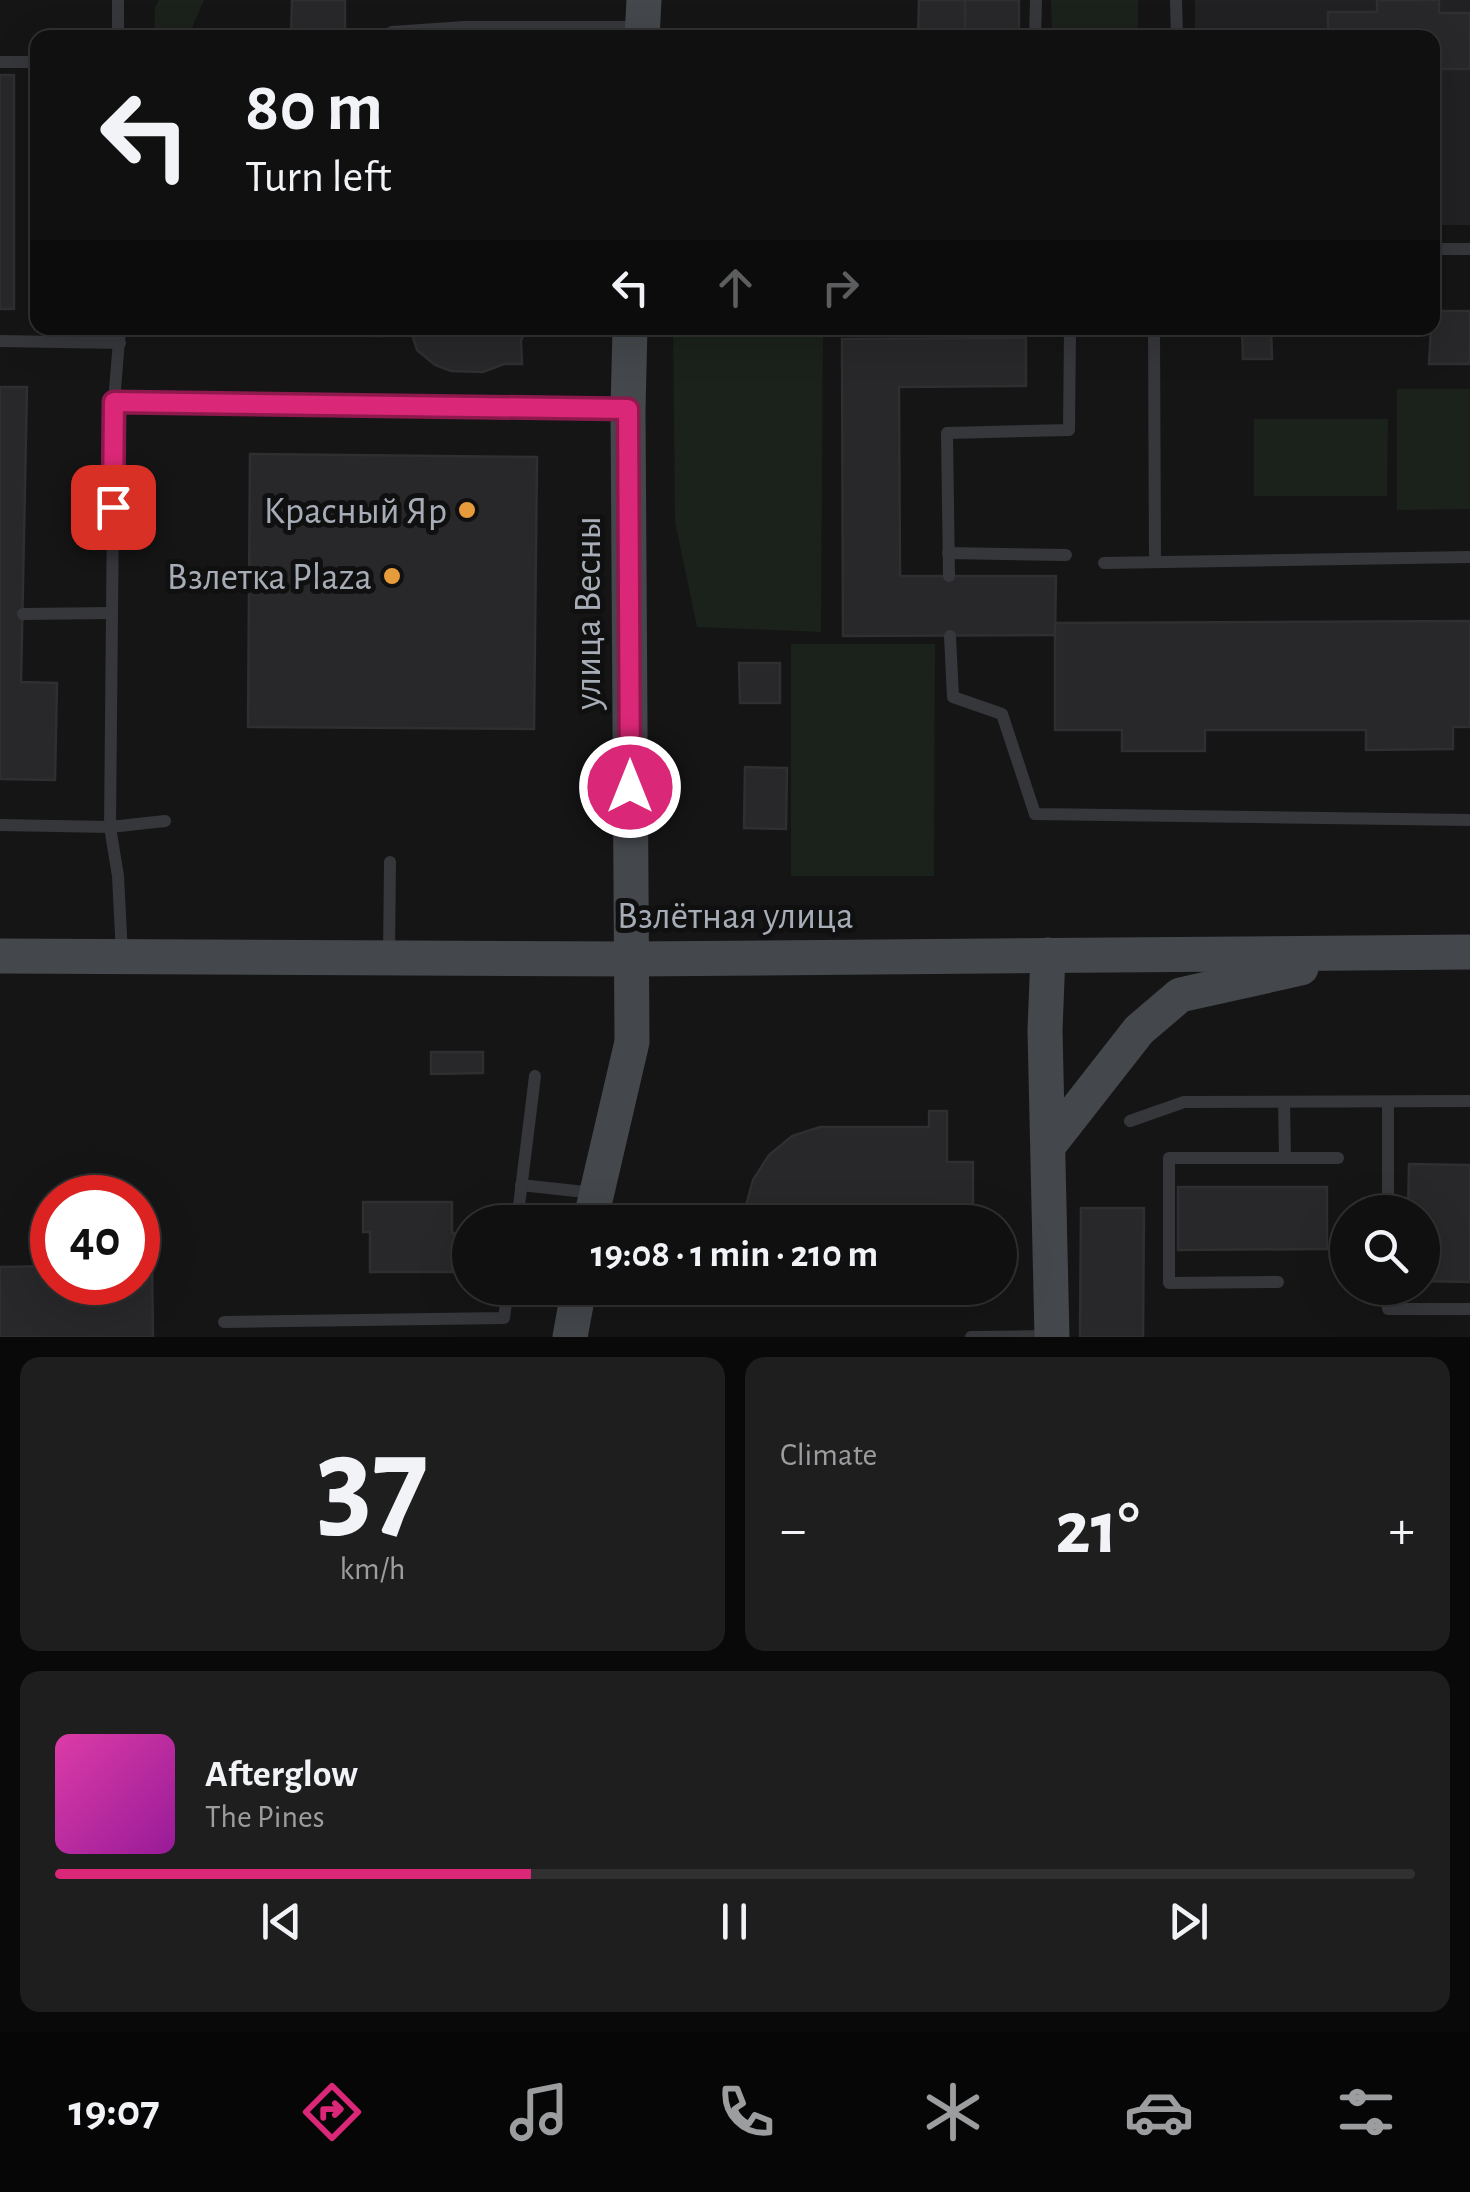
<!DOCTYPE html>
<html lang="en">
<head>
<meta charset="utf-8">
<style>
  body { margin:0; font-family:"Alegreya Sans",sans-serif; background:#1e1e1e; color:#f1f3f6; height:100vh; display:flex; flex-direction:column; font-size:38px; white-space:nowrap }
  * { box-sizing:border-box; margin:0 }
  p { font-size:32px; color:#9c9d9f }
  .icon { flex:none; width:55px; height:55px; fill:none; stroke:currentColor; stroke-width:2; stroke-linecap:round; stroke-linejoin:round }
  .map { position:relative; height:1337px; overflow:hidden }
  .side { display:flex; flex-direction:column; gap:20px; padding:20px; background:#090909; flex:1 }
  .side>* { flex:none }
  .guide { position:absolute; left:30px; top:30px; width:1410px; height:305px; border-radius:20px; box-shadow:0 10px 40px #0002,0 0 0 2px #303030; background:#101010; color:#f1f3f6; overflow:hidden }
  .buttons { position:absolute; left:1330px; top:1195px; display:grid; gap:20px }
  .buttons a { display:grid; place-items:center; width:110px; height:110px; border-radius:50%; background:#101010; box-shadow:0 10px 40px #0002,0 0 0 2px #303030; font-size:50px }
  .speed { position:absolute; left:30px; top:1175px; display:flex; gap:20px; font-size:50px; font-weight:700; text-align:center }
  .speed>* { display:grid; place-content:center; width:130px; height:130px; border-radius:50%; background:#101010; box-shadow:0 10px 40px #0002,0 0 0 2px #303030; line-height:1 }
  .speed .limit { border:15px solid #d22; background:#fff; color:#111 }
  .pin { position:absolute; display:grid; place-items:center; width:85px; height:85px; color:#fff; margin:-42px; border-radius:20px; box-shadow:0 5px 15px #0006 }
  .me { position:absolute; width:110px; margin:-55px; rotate:0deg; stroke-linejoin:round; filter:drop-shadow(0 0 8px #0008) }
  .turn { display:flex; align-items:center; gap:35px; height:210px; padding:0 50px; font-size:45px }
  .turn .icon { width:130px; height:130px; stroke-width:2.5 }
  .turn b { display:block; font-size:70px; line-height:85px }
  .lanes { display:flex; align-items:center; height:95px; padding:0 50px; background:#0003; justify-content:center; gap:50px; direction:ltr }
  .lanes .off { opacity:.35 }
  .big { font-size:75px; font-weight:600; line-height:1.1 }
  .side .widget { flex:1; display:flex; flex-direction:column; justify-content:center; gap:15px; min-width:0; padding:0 35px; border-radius:20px; background:#1e1e1e }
  .side .dial { align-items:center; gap:0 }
  .dial b { font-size:130px; line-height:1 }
  .song { display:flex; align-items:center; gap:30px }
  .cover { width:120px; height:120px; border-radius:15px; background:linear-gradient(135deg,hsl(320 70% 55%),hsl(300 70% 35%)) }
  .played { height:10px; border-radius:5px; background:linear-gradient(90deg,#db2777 35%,#303030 35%) }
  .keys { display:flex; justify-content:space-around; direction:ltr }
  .heat { display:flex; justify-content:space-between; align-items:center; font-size:55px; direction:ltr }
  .side .tiles { flex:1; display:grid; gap:20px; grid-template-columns:1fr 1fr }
  .widget:last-child { grid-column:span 2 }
  .trip { position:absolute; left:452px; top:1205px; width:565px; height:100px; border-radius:50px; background:#101010; box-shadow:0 10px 40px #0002,0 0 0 2px #303030; font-weight:600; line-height:100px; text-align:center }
  .tab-bar { display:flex; height:160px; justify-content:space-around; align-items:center; background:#060606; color:#9c9d9f }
  .tab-bar .icon { width:70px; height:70px }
  .tab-bar .current { color:#db2777 }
  .tab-bar b { font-size:45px; color:#f1f3f6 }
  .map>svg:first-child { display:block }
  .built { fill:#212123 }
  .green { fill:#1b211b }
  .building { fill:#28282a; stroke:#2f2f32; stroke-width:2.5 }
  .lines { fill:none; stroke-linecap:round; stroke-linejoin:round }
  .lane { stroke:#36373b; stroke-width:12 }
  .secondary { stroke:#44474b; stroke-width:35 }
  .route-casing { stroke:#8e194d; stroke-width:25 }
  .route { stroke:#db2777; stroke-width:18 }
  .poi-dot { fill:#e79c3c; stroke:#101011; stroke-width:4 }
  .labels { text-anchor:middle; stroke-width:10; stroke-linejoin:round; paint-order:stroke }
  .poi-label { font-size:38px; fill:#a7adb6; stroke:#101011; text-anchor:end }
  .street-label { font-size:38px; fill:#a7adb6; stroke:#101011 }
</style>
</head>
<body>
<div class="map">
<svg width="1470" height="1337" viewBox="0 0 1470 1337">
  <rect width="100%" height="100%" fill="#151516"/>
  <!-- built -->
  <polygon class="built" points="1195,0 1470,0 1470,225 1433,225 1432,38 1195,37"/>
  <!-- green -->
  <g class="green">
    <polygon points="159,0 204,0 188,37 154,37 155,7"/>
    <polygon points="1051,0 1138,0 1138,37 1052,37"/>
    <polygon points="673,328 823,328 821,632 697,627 675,522"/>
    <polygon points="1397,389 1470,389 1470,509 1397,510"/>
    <polygon points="1254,419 1388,419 1387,496 1254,496"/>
    <polygon points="791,644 935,644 934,876 791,876"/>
  </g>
  <!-- building -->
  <g class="building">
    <polygon points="292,0 345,0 345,38 291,38"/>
    <polygon points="919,0 965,0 965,38 918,38"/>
    <rect x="965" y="0" width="54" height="38"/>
    <polygon points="1377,0 1439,0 1439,13 1470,13 1470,69 1432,69 1432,38 1328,38 1328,12 1377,12"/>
    <rect x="0" y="75" width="14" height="234"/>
    <polygon points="1432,311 1470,311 1470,364 1429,364"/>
    <polygon points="173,328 383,328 383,336 173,334"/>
    <polygon points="410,328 526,328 521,341 522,364 504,364 483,372 451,371 435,365 417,350"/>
    <polygon points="1242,328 1271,328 1272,359 1243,359"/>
    <polygon points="1026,338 1026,386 899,387 900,576 1056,576 1055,635 843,636 842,339"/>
    <polygon points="0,387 27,387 21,682 57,683 55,780 0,779"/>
    <polygon points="250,454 537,457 534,729 248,727"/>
    <polygon points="1470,621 1470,727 1453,727 1453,749 1366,750 1366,730 1205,730 1205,751 1122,751 1122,730 1055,730 1055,623"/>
    <polygon points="739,663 780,663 780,703 740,703"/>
    <polygon points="745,767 787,768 786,829 744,828"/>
    <polygon points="431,1052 483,1052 483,1073 431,1074"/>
    <polygon points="929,1111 947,1111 947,1162 973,1162 973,1222 720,1222 720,1208 745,1209 753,1180 769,1155 792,1136 820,1127 929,1127"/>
    <polygon points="1409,1164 1470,1165 1470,1282 1422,1281 1422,1212 1408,1212"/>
    <polygon points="1178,1187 1327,1187 1327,1249 1178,1250"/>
    <polygon points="363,1202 452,1202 452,1233 459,1233 459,1267 452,1267 452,1272 370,1272 370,1232 363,1232"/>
    <polygon points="1081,1208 1144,1208 1143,1337 1080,1337"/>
    <polygon points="52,1266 52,1282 138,1282 138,1266 152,1266 153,1337 0,1337 0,1267"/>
  </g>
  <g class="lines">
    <!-- lane -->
    <g class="lane">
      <polyline points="118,0 118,38"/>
      <polyline points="1176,0 1177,38"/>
      <polyline points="391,38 392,32 464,27 639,27"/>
      <polyline points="1035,38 1036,0"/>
      <polyline points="0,62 38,62"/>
      <polyline points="1432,249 1470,249"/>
      <polyline points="120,328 114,402 110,827 118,876 122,954"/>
      <polyline points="1154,328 1155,562"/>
      <polyline points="0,341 120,343"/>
      <polyline points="114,402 625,409"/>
      <polyline points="948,553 1066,555"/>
      <polyline points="1104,563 1470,557"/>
      <polyline points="949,576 947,433 1069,430 1070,328"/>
      <polyline points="23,614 112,613"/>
      <polyline points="950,636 953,697 1002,714 1035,814 1470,820"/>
      <polyline points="0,825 110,827 165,821"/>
      <polyline points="389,955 390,862"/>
      <polyline points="1388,1102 1388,1212"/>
      <polyline points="1130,1121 1184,1102 1470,1101"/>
      <polyline points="1285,1158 1338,1158"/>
      <polyline points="521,1185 594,1193"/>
      <polyline points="517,1222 535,1076"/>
      <polyline points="1278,1282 1169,1283 1169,1158 1285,1158 1284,1102"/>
      <polyline points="1388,1288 1388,1309 1470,1309"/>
      <polyline points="224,1322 504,1318 508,1288"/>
      <polyline points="971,1337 1049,1336"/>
    </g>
    <!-- secondary -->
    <g class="secondary">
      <polyline points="642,38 644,0"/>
      <polyline points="1048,955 1045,1030 1052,1337"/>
      <polyline points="0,956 631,959 1470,952"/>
      <polyline points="1049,1145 1139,1030 1180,995 1301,968"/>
      <polyline points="590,1222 632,1042 628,409 630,328"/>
      <polyline points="570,1337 579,1288"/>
    </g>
  </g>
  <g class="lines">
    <!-- route casing -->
    <g class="route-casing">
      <polyline id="route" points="113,507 114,402 628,409 630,787"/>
    </g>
    <!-- route -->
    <use href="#route" class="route"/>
  </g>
  <!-- markers -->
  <g class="poi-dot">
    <circle cx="467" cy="510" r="10"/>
    <circle cx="392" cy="576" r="10"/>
  </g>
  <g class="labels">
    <!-- poi labels -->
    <g class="poi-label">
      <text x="447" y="523">Красный Яр</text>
      <text x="372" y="589">Взлетка Plaza</text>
    </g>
    <!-- street labels -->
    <g class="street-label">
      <text transform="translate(587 613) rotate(-90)" y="13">улица Весны</text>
      <text x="735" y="928">Взлётная улица</text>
    </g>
  </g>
</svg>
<div class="buttons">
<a><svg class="icon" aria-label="search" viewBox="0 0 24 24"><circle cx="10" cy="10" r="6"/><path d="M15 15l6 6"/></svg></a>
</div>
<div class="speed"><div class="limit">40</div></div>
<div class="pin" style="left:113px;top:507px;background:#d93025"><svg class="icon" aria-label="arrive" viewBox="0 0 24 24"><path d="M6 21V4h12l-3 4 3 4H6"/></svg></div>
<svg class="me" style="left:630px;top:787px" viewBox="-20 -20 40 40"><circle r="17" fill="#db2777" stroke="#fff" stroke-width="3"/><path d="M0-11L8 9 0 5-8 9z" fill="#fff"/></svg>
<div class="trip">19:08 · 1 min · 210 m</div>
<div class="guide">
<div class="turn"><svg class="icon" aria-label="left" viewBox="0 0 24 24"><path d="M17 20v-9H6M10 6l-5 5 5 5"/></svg><div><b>80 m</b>Turn left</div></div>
<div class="lanes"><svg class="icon" aria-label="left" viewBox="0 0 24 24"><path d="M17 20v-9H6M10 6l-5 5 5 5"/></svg><svg class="icon off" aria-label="ahead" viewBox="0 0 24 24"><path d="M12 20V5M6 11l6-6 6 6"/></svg><svg class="icon off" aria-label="right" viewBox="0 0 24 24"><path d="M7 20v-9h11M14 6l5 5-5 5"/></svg></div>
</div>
</div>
<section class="side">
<div class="tiles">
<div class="widget dial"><b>37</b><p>km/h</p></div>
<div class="widget"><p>Climate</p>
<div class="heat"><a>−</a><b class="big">21°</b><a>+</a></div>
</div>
<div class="widget">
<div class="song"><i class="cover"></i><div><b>Afterglow</b><p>The Pines</p></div></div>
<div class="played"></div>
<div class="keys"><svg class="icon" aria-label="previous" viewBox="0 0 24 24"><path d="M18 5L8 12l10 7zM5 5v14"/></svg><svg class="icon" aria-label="pause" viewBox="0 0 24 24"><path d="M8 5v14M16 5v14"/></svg><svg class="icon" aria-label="next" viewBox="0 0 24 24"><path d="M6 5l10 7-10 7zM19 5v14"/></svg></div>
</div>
</div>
</section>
<nav class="tab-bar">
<b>19:07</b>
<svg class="icon current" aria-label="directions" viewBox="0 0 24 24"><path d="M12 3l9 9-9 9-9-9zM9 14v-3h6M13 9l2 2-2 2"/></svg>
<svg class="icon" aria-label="music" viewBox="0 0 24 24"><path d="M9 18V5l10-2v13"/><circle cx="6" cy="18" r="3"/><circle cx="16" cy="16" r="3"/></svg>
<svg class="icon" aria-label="phone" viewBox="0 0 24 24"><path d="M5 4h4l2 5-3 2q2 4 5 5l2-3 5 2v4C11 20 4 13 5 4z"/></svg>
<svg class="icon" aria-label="climate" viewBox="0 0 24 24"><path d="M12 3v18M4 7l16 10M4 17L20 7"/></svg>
<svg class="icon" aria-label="car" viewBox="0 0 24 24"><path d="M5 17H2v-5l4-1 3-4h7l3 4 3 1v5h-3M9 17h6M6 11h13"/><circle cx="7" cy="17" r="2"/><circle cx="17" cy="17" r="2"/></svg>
<svg class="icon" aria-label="filters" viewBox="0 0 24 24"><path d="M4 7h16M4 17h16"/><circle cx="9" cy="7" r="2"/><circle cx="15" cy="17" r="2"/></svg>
</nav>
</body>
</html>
